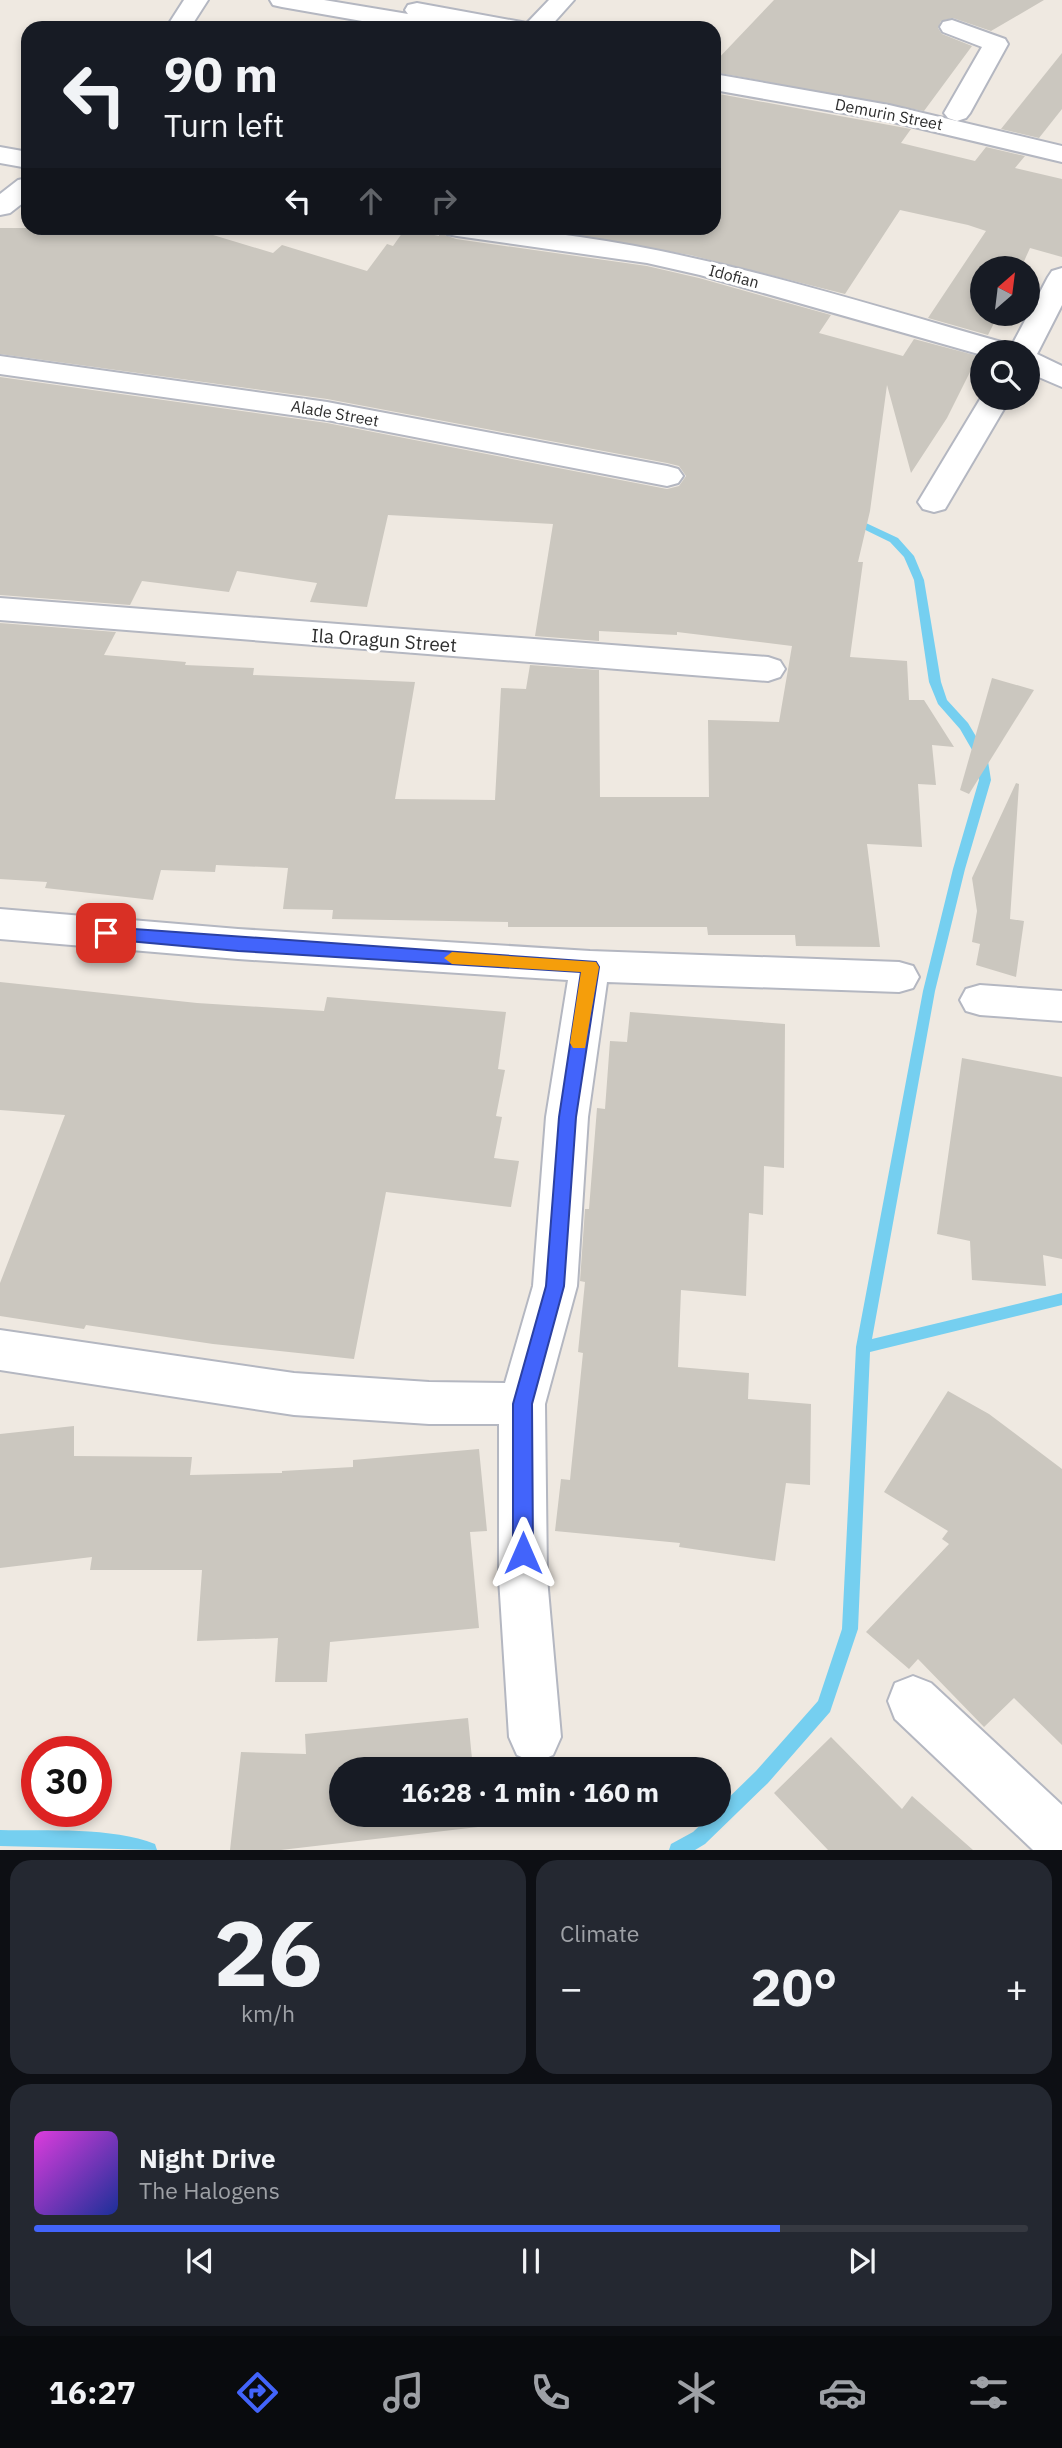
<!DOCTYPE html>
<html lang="en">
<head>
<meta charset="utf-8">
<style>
  body { margin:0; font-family:"IBM Plex Sans",sans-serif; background:#242831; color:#f1f3f6; height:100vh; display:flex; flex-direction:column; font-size:26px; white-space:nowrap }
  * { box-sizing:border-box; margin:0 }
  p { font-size:23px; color:#9ea1a6 }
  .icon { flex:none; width:38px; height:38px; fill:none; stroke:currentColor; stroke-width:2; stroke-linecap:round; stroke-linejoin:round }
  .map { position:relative; height:1850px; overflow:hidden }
  .panel { display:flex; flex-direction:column; gap:10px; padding:10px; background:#0d0f14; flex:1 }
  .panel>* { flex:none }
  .banner { position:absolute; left:21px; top:21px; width:700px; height:214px; border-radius:21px; box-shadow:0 4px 10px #0003; background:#171b24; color:#f1f3f6; overflow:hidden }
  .needle { width:46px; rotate:28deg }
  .buttons { position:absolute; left:970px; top:256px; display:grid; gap:14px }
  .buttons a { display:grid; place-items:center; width:70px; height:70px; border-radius:50%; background:#171b24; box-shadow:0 4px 10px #0003; font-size:35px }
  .speed { position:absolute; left:21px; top:1736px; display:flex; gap:14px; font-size:35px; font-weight:700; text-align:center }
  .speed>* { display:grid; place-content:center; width:91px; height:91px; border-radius:50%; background:#171b24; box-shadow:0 4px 10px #0003; line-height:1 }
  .speed .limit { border:10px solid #d22; background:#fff; color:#111 }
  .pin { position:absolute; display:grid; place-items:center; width:60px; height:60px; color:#fff; margin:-30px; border-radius:14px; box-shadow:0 4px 10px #0006 }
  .me { position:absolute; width:77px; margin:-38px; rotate:0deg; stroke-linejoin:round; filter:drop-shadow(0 0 5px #0008) }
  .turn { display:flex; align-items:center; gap:24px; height:147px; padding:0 28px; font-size:32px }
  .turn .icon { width:91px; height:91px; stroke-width:2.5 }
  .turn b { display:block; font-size:49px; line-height:60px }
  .lanes { display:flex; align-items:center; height:66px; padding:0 28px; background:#0003; justify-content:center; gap:35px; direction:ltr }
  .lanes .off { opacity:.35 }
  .big { font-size:52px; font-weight:700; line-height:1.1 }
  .panel .tile { flex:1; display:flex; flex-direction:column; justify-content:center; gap:10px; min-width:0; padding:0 24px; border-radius:21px; background:#242831 }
  .panel .dial { align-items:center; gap:0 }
  .dial b { font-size:91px; line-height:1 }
  .song { display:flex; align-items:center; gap:21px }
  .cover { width:84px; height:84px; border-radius:10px; background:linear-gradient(135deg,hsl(300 70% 55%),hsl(230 70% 35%)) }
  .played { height:7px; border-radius:4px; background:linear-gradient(90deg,#4264fb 75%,#363941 75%) }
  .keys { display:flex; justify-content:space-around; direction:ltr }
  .heat { display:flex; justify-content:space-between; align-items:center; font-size:38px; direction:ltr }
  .panel .tiles { flex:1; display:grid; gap:10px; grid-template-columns:1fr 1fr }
  .tile:last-child { grid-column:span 2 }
  .trip { position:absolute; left:329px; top:1757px; width:402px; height:70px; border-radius:35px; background:#171b24; box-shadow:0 4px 10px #0003; font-weight:700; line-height:70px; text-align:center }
  .tabs { display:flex; height:112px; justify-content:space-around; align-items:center; background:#090b0e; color:#9ea1a6 }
  .tabs .icon { width:49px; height:49px }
  .tabs .on { color:#4264fb }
  .tabs b { font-size:32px; color:#f1f3f6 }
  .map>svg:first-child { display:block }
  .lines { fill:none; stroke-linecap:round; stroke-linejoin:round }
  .stream { fill:#75cff0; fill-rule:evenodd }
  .building { fill:#cbc7bf }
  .minor-casing { stroke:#b4b7c1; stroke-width:4 }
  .minor { fill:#fff; fill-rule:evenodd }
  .route { fill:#4264fb; stroke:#2b41a3; stroke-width:2 }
  .slow { fill:#f59e0b }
  .labels { text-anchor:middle; stroke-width:6; stroke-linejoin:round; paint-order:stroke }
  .far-street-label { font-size:16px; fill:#2e2e2e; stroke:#fff }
  .street-label { font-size:19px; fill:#2e2e2e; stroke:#fff }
</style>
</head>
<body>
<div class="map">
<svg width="1062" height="1850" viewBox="0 0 1062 1850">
  <rect width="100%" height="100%" fill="#efe9e1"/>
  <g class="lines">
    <!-- stream -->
    <g class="stream">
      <polygon points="851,516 898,538 914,556 924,580 941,682 947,700 968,723 987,755 991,780 965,869 935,991 872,1339 1062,1293 1062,1305 870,1352 858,1629 832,1706 830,1712 768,1783 705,1844 695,1850 669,1850 671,1844 693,1832 711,1815 719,1815 719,1807 756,1771 818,1701 842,1629 856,1347 923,991 953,869 979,780 975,755 960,729 938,704 929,682 914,580 904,557 890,542 847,521 846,519"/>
      <path d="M0,1830C46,1831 113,1827 155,1844L157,1850L0,1846Z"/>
    </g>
  </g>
  <!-- building -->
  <g class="building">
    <polygon points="774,0 1044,0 991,31 953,18 941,21 938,28 942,34 972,46 924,111 714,72 714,63"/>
    <polygon points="1062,53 1062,109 1039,138 1001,129"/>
    <polygon points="714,93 911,129 901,143 975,161 986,147 1025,156 1015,168 1062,179 1062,257 1030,248 1021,268 982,268 982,313 999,313 988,335 928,318 986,231 968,225 900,210 845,294 690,255 528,228 714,228"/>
    <polygon points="0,228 190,228 273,253 282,245 367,271 387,244 393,246 405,229 439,236 439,228 440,228 445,235 456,239 647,266 699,278 831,315 819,333 903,356 914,339 978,356 947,418 911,473 887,385 870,511 858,562 863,562 850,657 907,661 909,700 924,700 954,747 932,745 936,785 918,784 922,847 867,844 880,947 796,946 795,935 708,935 707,927 508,927 508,922 332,919 333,910 283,909 288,868 216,865 215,872 161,870 153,900 45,888 47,882 0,879 0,623 116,632 104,655 186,662 185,665 254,668 253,675 415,682 395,799 495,800 501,688 526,689 530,665 599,670 600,797 709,797 708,720 779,722 792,646 677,632 677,635 599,631 599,641 535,636 553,524 388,515 367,607 310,602 317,583 237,571 229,592 142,581 130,605 0,595 0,377 327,423 667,489 679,486 686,476 679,466 667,463 327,399 0,354"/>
    <polygon points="992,678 1034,690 969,794 960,790"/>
    <polygon points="1016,783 1019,784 1010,919 1024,921 1016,977 976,965 980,944 972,942 977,911 972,878"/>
    <polygon points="0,982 197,1003 324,1011 327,997 506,1012 498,1069 505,1070 496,1116 502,1117 494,1158 519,1161 511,1207 386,1192 354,1359 213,1344 86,1325 84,1329 0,1316 0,1283 65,1115 0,1110"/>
    <polygon points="630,1012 785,1024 784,1168 764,1166 763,1215 749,1213 746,1296 681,1290 678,1367 749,1373 748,1399 811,1404 810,1485 786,1483 775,1561 679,1547 680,1543 555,1531 561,1479 570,1480 583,1353 578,1352 585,1282 580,1281 585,1209 589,1209 597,1108 605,1109 610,1041 627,1042"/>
    <polygon points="962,1058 1062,1077 1062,1259 1043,1255 1046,1286 972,1280 970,1241 937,1234"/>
    <polygon points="948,1391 989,1414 1062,1469 1062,1745 1014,1698 984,1727 918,1659 909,1669 866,1632 949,1544 942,1539 948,1531 884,1492"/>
    <polygon points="74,1426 74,1456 192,1457 190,1475 282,1473 282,1471 353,1467 353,1460 479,1449 487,1531 470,1532 479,1628 330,1642 327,1682 275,1682 278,1638 197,1641 202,1570 90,1570 92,1557 0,1568 0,1434"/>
    <polygon points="468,1718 473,1769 341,1769 341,1815 477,1815 478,1827 281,1850 230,1850 241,1752 306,1754 305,1734"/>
    <polygon points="831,1737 902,1809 912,1796 973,1850 828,1850 774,1793"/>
  </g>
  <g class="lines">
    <!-- minor casing -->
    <g class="minor-casing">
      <g id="minor">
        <polygon points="184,0 208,0 190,28 166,28"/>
        <polygon points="270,0 324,0 408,14 405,10 408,5 417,3 527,23 549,0 574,0 549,28 477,28 453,24 456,28 402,28 282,7 273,5"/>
        <polygon points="952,20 1005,39 1008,44 970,113 966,118 957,121 948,118 944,113 982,47 943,32 940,27 943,22"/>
        <polygon points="714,74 889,105 1062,146 1062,162 889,121 714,90"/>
        <polygon points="0,147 28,152 28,168 0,163"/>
        <polygon points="28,178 28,199 10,213 0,215 0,194 18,180"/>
        <path d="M443,228C489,223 535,231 580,237C727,258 869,305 1012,345L1048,277L1052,271L1062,268V305L1037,354L1062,366V387L1027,372V352H982V355L700,275L647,263L457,236L447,234Z"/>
        <polygon points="0,356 327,402 667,466 678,469 683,476 678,483 667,486 327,420 0,374"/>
        <polygon points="982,396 1011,397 945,509 934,512 923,509 918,502"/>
        <polygon points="0,598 768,657 780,661 785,669 780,677 768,681 0,620"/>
        <polygon points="0,909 238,929 590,951 899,962 913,966 919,977 913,988 899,992 607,982 588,1117 577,1286 545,1404 547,1578 561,1737 553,1755 535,1763 517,1755 509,1737 499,1578 499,1424 429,1424 294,1415 0,1370 0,1330 294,1373 429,1382 505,1383 533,1286 546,1117 568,980 238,959 0,939"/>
        <polygon points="980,985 1062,991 1062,1021 980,1015 966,1011 960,1000 966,989"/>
        <polygon points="913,1676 931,1683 1062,1805 1062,1850 1033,1850 895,1719 888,1701 895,1683"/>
      </g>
    </g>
    <!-- minor -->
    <use href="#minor" class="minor"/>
  </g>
  <!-- route -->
  <polygon class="route" points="106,927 596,962 599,967 576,1117 564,1286 532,1404 533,1553 530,1560 523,1563 516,1560 513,1553 513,1404 546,1286 559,1117 581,972 238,951 106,939 98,933"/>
  <!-- slow -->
  <polygon class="slow" points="452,952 596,962 599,967 585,1048 573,1048 570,1043 581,972 452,964 444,958"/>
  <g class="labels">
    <!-- far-street labels -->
    <g class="far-street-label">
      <text transform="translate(889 114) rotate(11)" y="6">Demurin Street</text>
      <text transform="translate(734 276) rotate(15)" y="6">Idofian</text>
      <text transform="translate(335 413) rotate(10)" y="6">Alade Street</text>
    </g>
    <!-- street labels -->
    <g class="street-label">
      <text transform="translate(384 640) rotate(4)" y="7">Ila Oragun Street</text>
    </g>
  </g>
</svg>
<div class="buttons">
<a><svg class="needle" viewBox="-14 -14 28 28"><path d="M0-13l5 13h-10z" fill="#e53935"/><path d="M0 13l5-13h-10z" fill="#9ea1a6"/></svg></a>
<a><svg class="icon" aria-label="search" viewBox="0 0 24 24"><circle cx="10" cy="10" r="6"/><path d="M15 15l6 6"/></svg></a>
</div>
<div class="speed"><div class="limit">30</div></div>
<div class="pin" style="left:106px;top:933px;background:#d93025"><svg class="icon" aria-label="arrive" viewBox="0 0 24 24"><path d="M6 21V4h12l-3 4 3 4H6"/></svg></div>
<svg class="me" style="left:523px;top:1553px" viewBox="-20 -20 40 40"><path d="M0-17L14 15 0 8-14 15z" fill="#4264fb" stroke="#fff" stroke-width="4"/></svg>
<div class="trip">16:28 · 1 min · 160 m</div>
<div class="banner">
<div class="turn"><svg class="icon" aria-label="left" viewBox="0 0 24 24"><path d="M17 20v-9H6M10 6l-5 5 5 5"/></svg><div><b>90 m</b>Turn left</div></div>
<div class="lanes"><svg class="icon" aria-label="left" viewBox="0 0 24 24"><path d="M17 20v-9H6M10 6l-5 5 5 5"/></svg><svg class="icon off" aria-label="ahead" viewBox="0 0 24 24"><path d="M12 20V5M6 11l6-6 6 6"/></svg><svg class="icon off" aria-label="right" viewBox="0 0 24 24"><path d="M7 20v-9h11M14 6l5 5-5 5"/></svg></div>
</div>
</div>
<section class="panel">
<div class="tiles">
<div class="tile dial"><b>26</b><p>km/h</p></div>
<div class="tile"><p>Climate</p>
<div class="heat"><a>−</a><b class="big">20°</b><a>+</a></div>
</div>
<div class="tile">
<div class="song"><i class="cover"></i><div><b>Night Drive</b><p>The Halogens</p></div></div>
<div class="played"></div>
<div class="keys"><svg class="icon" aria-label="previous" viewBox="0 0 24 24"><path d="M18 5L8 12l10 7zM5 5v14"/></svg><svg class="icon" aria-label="pause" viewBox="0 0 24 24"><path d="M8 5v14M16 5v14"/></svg><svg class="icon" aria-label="next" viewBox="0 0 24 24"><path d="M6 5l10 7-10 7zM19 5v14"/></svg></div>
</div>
</div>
</section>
<nav class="tabs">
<b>16:27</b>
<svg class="icon on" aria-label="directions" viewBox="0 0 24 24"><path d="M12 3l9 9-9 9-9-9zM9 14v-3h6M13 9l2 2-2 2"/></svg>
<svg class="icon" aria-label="music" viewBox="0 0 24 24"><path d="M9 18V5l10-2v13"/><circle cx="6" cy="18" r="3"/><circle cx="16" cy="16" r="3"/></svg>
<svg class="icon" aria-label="phone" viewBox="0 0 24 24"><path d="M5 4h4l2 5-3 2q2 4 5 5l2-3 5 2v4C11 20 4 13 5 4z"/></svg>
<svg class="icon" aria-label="climate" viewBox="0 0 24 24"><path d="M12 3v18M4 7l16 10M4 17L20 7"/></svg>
<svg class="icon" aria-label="car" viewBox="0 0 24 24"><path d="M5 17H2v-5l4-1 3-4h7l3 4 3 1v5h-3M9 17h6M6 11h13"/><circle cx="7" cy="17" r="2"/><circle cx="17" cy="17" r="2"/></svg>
<svg class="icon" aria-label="filters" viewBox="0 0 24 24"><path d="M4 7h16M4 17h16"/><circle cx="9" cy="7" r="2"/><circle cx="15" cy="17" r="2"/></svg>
</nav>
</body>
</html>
